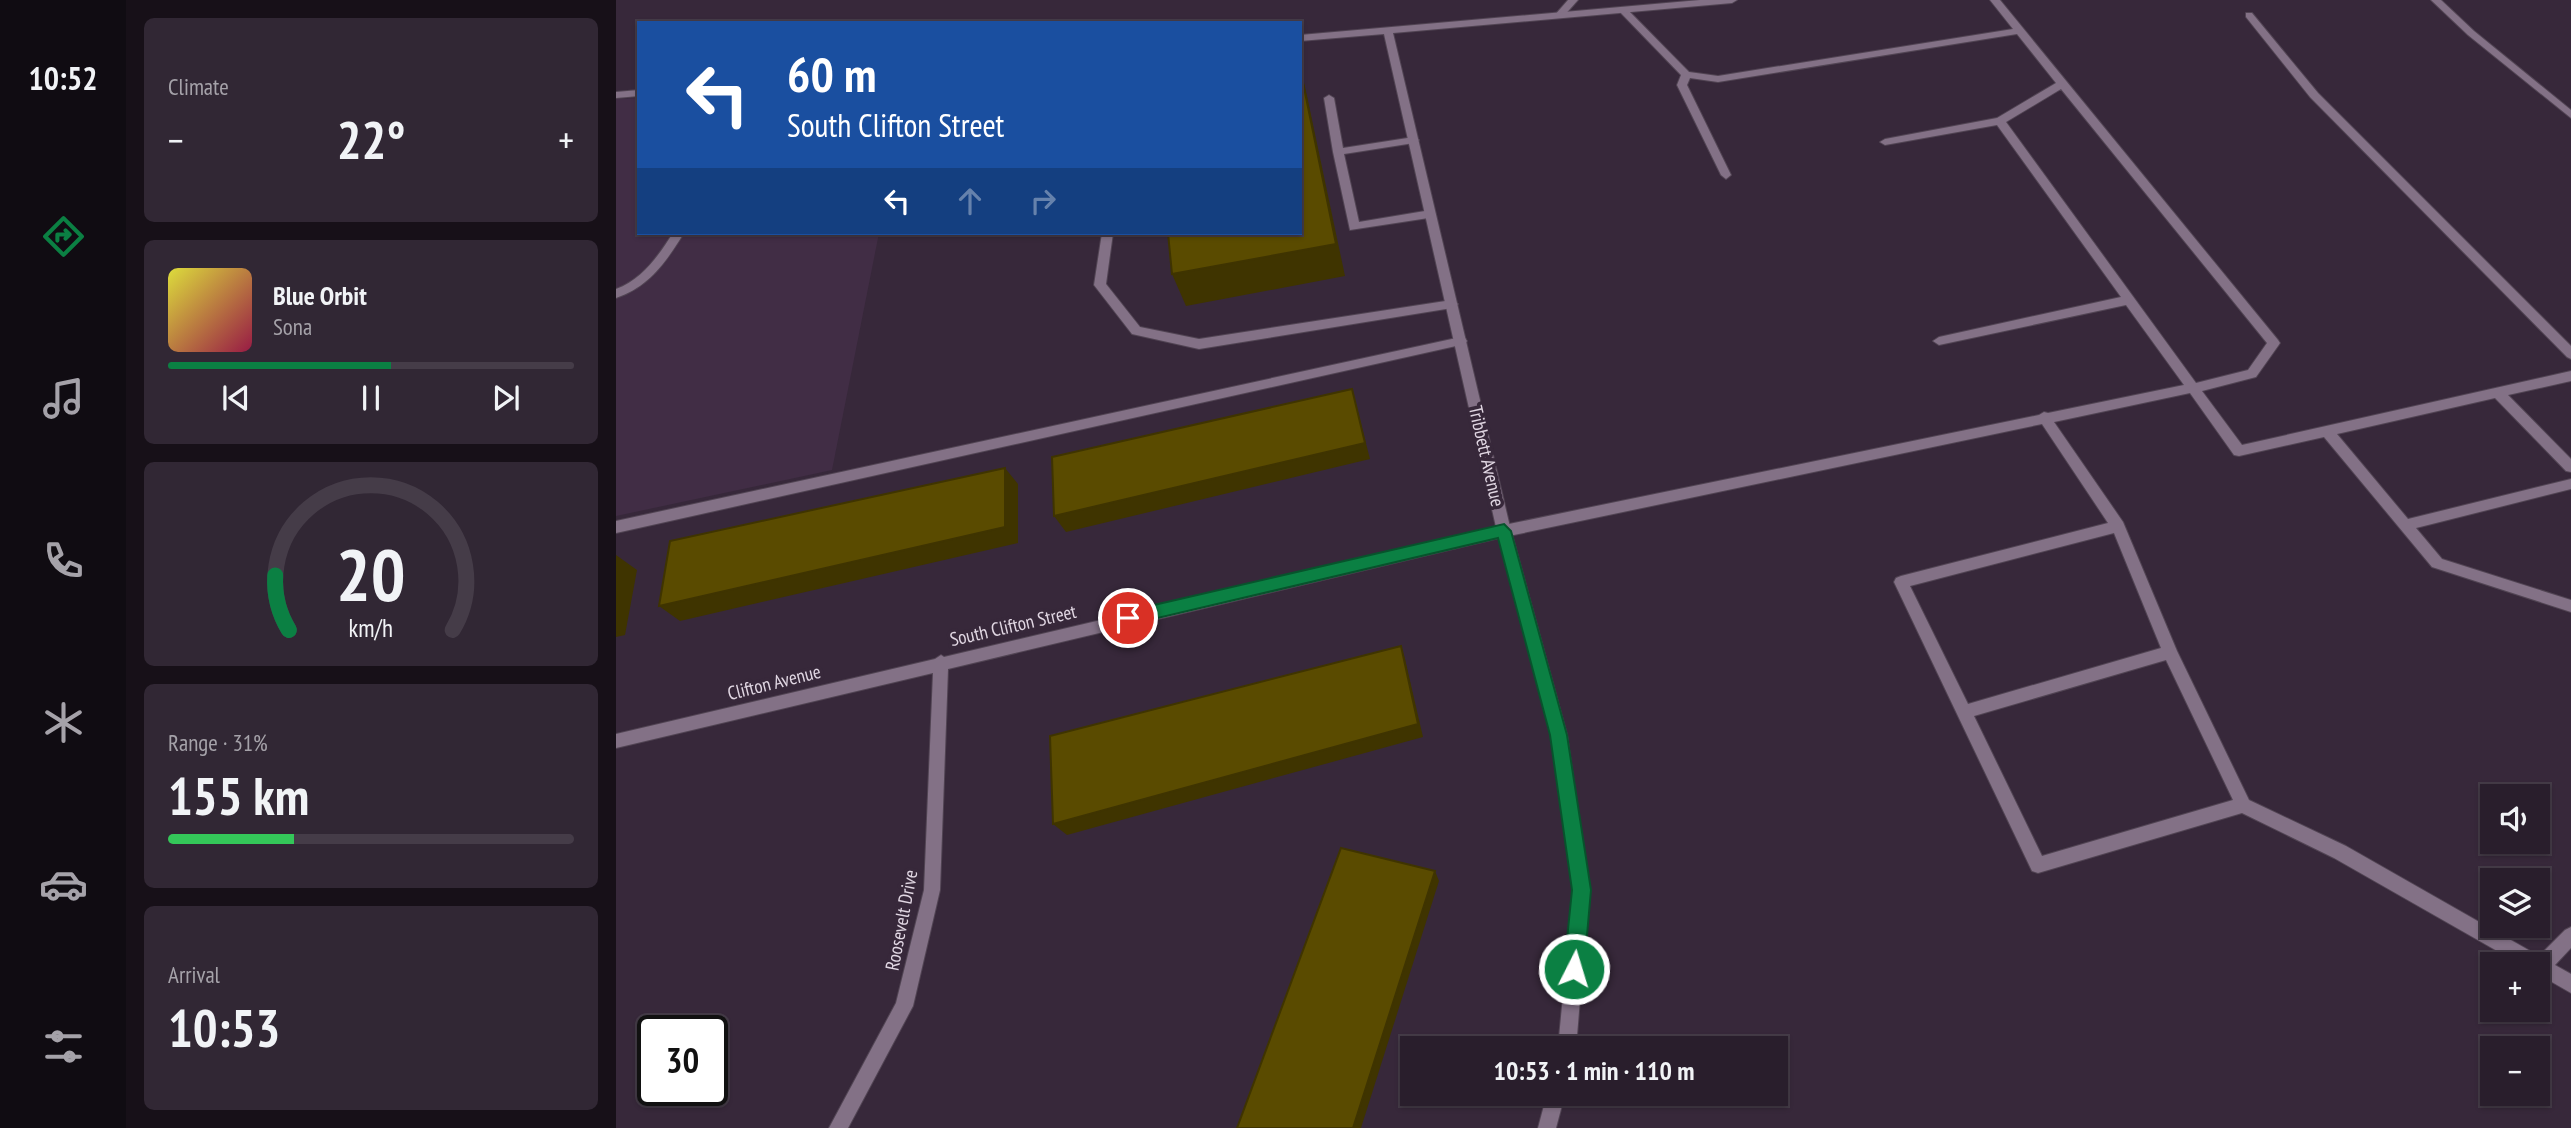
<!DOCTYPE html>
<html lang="en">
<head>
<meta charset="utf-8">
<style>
  body { margin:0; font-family:"PT Sans Narrow",sans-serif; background:#312734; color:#f1f3f6; height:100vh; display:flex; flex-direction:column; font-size:26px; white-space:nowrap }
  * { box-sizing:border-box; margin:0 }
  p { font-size:23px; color:#a5a2a9 }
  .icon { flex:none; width:38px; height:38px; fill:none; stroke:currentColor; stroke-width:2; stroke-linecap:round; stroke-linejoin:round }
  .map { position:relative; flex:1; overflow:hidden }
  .panel { display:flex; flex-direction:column; gap:18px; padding:18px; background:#171018; width:490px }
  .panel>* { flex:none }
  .banner { position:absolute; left:21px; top:21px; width:665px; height:214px; border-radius:0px; box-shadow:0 2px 5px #0004,0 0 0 2px #453c48; background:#1a4fa0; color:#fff; overflow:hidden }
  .fabs { position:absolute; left:1864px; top:784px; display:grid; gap:14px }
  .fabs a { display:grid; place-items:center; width:70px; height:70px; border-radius:0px; background:#291e2c; box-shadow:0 2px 5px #0004,0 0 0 2px #453c48; font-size:35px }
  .speed { position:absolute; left:21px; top:1015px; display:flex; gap:14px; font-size:35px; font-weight:700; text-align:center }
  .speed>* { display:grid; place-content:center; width:91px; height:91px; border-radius:50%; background:#291e2c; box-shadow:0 2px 5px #0004,0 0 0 2px #453c48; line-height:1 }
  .speed .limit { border:4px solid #111; border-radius:10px; background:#fff; color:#111 }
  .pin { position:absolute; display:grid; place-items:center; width:60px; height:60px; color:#fff; margin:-30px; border:4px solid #fff; border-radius:50%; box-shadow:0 2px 7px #0007 }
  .me { position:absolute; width:77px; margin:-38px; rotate:5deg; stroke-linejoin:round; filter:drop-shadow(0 0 5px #0008) }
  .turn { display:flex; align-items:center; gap:24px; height:147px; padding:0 35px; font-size:32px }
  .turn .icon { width:91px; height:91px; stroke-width:2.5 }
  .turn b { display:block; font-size:49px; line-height:60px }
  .lanes { display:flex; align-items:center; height:66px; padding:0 35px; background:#0003; justify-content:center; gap:35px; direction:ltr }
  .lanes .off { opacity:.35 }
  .big { font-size:52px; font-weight:700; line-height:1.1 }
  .panel .widget { flex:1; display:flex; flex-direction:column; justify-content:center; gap:10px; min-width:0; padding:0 24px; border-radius:10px; background:#312734 }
  .panel .dial { align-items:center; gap:0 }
  .dial svg { height:182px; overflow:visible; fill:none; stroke:#453c48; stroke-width:7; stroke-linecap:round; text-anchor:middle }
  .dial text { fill:#f1f3f6; stroke:none }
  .song { display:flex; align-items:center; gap:21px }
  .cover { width:84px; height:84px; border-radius:10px; background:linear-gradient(135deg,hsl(60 70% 55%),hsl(340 70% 35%)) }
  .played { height:7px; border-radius:4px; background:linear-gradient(90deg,#0b8043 55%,#453c48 55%) }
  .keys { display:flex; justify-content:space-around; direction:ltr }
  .heat { display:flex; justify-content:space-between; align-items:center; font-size:38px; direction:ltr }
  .charge { height:10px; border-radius:5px; background:linear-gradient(90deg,#34c759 31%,#453c48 0) }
  .trip { position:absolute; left:784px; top:1036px; width:388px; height:70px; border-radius:0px; background:#291e2c; box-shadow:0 2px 5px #0004,0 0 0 2px #453c48; font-weight:700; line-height:70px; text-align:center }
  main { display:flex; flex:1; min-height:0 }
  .tabs { display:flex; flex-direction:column; width:126px; justify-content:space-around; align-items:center; background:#100c12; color:#a5a2a9 }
  .tabs .icon { width:49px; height:49px }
  .tabs .active { color:#0b8043 }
  .tabs b { font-size:32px; color:#f1f3f6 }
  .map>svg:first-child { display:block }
  .built { fill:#412d45 }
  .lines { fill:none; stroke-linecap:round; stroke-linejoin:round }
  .lane-casing { stroke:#514453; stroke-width:2 }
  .street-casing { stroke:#514453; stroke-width:2 }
  .lane { fill:#837186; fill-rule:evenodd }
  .street { fill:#837186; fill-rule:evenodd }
  .shaded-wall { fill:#3f3400 }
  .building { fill:#5a4b00; stroke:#3f3400; stroke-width:2 }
  .route { fill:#0b8043; stroke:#07532c; stroke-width:2 }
  .labels { text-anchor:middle; stroke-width:7; stroke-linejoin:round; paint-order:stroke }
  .street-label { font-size:19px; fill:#e1d7e3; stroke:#37283a }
</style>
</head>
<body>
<main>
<nav class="tabs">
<b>10:52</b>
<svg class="icon active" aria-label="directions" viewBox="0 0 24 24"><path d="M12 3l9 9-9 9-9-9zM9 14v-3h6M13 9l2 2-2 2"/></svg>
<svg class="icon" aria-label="music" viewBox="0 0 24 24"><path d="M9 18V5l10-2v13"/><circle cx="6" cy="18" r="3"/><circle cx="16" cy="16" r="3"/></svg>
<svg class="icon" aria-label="phone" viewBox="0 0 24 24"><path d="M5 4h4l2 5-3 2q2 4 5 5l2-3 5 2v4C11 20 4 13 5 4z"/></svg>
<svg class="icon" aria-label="climate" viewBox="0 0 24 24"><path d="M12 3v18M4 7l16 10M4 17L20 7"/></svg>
<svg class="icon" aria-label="car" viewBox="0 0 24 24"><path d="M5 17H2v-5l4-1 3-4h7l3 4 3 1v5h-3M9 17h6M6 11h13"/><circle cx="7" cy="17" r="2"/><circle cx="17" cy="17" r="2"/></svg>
<svg class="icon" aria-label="filters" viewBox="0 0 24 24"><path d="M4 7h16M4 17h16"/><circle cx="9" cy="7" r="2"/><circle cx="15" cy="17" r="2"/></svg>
</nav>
<section class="panel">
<div class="widget"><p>Climate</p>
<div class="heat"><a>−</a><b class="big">22°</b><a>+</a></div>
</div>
<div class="widget">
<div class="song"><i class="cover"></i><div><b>Blue Orbit</b><p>Sona</p></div></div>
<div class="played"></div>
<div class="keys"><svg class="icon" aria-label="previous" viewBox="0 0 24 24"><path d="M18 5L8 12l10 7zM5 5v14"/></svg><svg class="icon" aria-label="pause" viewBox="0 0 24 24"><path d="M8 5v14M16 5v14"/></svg><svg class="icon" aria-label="next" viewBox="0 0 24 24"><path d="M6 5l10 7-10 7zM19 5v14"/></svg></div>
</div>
<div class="widget dial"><svg viewBox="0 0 100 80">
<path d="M14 69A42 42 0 1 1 86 69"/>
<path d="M14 69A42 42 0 0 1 8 45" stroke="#0b8043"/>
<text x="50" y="56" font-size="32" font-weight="700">20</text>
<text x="50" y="72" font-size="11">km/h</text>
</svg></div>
<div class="widget"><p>Range · 31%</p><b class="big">155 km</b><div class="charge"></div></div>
<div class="widget"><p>Arrival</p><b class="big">10:53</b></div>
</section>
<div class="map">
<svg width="1955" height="1128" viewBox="0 0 1955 1128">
  <rect width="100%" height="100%" fill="#37283a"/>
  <!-- built -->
  <polygon class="built" points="23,98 23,233 263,233 216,470 0,516 0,99"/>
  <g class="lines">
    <!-- lane casing -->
    <g class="lane-casing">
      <g id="lane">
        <polygon points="952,0 962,0 946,18 940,18 938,16"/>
        <path d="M1374,0H1384L1662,340L1664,343L1662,346L1640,377L1586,391L1626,445L1955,371V381L1892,395L1955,459V472L1950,471L1879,398L1721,434L1792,519L1955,479V489L1800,528L1826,559L1955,600V612L1816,567L1708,437L1623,456L1618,455L1574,393L1438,422L1507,522L1561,651L1633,800L1730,846L1923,956L1949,930L1955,927V948L1939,965L1955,974V993L1922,974V964H1904L1718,858L1626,813L1422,873L1416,871L1278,582L1280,578L1285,576L1492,523L1426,424L888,537L883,535L881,531L883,527L888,525L1423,415L1428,412L1432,413L1568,385L1510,305L1323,345L1317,341L1323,337L1505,297L1381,125L1269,145L1264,142L1269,139L1381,118L1440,83L1401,34L1102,82L1074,78L1071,85L1115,175L1110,179L1105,175L1061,85L1065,75L1002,10L1010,8L1073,72L1102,76L1397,29ZM1445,89L1651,343L1632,370L1580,383L1390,122ZM1498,533L1545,648L1352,704L1294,586ZM1550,660L1617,800L1426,856L1358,716Z"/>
        <polygon points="1815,0 1825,0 1858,31 1955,110 1955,118 1852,35"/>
        <polygon points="1630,13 1636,13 1702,93 1955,346 1955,359 1951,357 1694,97 1630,17"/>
        <polygon points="713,95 718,98 727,148 798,137 803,140 798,143 728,154 743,222 815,210 819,211 819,217 734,230 717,152 708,98"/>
        <path d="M57,233H68C50,262 33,287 0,298V289C27,279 42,256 57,233Z"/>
        <polygon points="486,233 497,233 490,284 524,327 583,339 836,300 842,304 836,308 583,349 516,334 478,285"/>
        <polygon points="845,337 849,338 851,341 849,344 0,533 0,521"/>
      </g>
    </g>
    <!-- street casing -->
    <g class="street-casing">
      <g id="street">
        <polygon points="1084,0 1121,0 1116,3 777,33 895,531 951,735 973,890 960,1048 942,1048 957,890 935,735 883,538 332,669 324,890 297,1006 232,1128 213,1128 280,1003 308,890 317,673 0,748 0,734 319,659 325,655 328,657 880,527 768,34 684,41 684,35"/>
        <polygon points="23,90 23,96 0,98 0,92"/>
        <polygon points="931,1094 949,1094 940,1128 922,1128"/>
      </g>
    </g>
    <!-- lane -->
    <use href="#lane" class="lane"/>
    <!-- street -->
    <use href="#street" class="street"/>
  </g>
  <!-- shaded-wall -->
  <g class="shaded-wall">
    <polygon points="684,67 691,96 729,276 570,306 556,274"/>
    <polygon points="736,389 754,459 450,532 438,516"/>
    <polygon points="389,468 402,484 402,543 64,621 43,606"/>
    <polygon points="0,555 21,570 9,635 0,637"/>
    <polygon points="785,646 789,659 807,737 451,835 437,824"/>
    <polygon points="819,871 823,881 745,1128 737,1128"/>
  </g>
  <!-- building -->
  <g class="building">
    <polygon points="684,68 720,244 556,274 552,233 684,233"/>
    <polygon points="736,389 749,443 438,516 436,457"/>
    <polygon points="389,468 389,527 43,606 54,541"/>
    <polygon points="785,646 802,724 437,824 434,736"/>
    <polygon points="725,848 819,871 737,1128 621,1128"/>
  </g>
  <!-- route -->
  <polygon class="route" points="888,524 895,531 951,735 975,890 968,969 965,976 958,979 951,976 948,969 956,890 934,735 882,538 512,625 504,618 512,611"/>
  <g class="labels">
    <!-- street labels -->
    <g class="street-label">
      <text transform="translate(871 456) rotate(77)" y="7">Tribbett Avenue</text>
      <text transform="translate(397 625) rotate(-13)" y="7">South Clifton Street</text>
      <text transform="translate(158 682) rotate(-14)" y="7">Clifton Avenue</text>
      <text transform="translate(285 920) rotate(-79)" y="7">Roosevelt Drive</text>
    </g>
  </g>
</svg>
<div class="fabs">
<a><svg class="icon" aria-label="sound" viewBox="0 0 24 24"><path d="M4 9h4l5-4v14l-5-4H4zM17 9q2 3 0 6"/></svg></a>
<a><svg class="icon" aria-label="layers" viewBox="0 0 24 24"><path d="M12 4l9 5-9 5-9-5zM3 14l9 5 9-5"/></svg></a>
<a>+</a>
<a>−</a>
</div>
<div class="speed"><div class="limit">30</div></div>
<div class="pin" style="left:512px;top:618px;background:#d93025"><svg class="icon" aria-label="arrive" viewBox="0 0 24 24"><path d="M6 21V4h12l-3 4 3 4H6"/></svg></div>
<svg class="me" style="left:958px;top:969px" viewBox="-20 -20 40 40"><circle r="17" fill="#0b8043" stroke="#fff" stroke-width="3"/><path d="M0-11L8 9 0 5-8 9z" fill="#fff"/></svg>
<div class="trip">10:53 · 1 min · 110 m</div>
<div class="banner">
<div class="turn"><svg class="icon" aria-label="left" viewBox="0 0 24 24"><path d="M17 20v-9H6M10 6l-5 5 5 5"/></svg><div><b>60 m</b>South Clifton Street</div></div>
<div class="lanes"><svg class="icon" aria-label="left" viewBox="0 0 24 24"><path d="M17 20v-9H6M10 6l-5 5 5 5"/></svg><svg class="icon off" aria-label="ahead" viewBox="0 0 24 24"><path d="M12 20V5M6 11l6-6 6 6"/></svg><svg class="icon off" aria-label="right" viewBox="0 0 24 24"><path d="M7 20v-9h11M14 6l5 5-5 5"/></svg></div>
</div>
</div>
</main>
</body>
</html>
